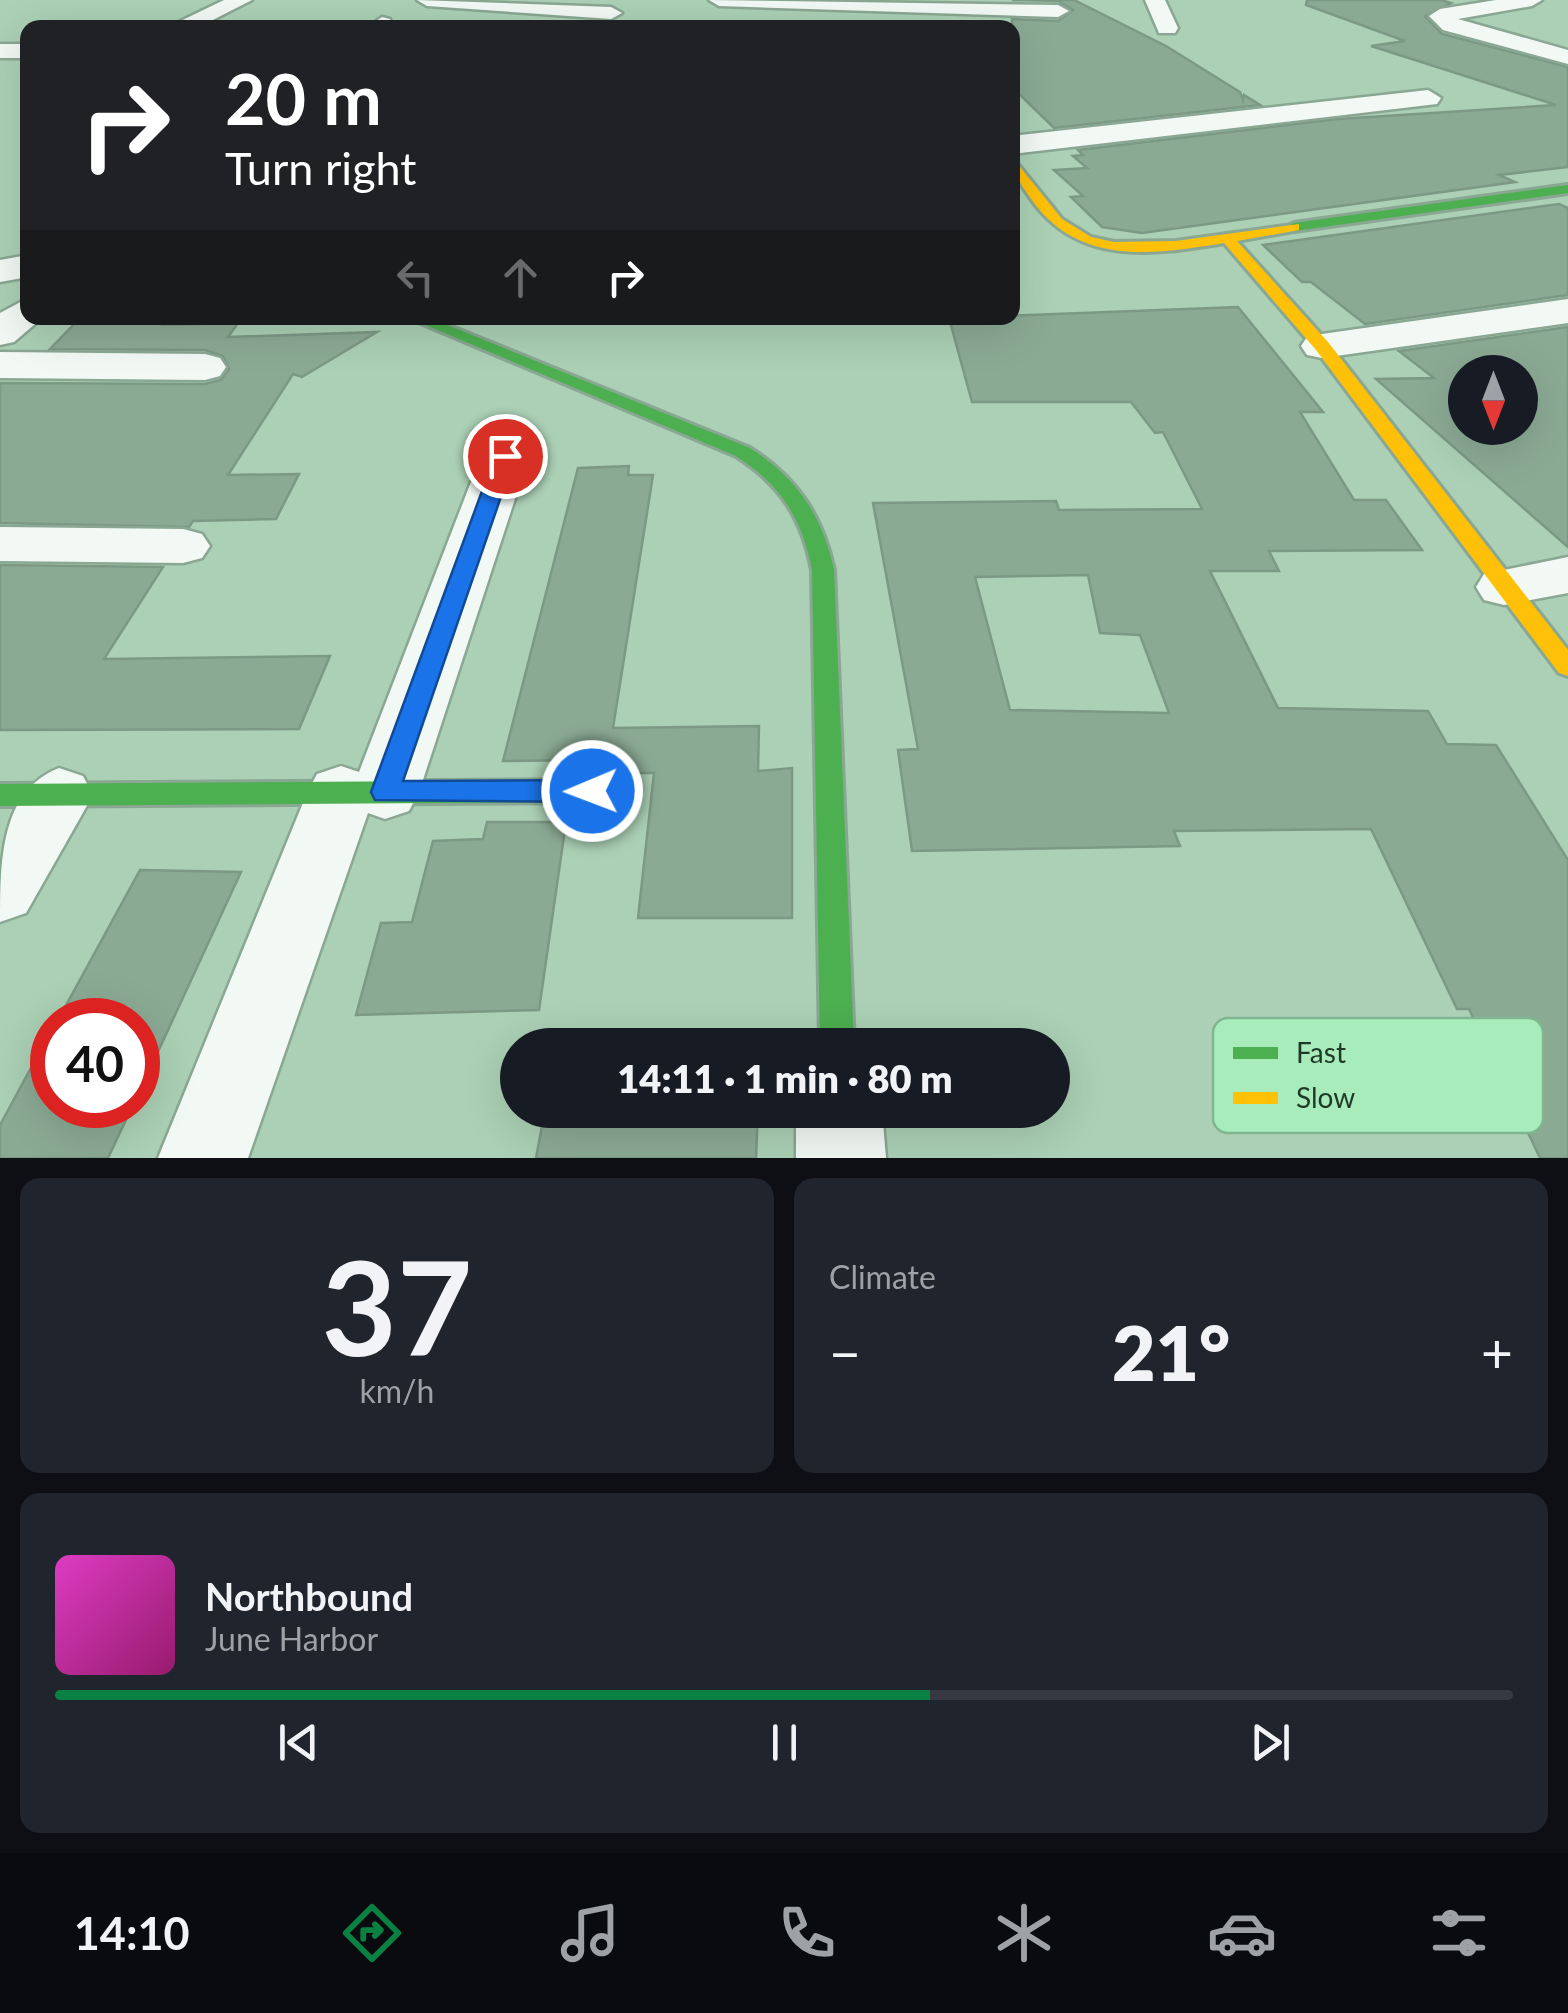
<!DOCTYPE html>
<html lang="en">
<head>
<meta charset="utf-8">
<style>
  body { margin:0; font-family:Lato,sans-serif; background:#20242c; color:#f1f3f6; height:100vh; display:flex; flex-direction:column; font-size:38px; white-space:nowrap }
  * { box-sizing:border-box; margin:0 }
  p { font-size:32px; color:#9ea1a6 }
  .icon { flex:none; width:55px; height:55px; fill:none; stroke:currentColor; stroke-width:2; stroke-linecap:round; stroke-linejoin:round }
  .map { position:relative; height:1158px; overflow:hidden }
  .details { display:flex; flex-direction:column; gap:20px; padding:20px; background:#0d0f14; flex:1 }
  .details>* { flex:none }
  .hud { position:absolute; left:20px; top:20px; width:1000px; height:305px; border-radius:20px; box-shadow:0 10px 40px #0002; background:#202124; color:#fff; overflow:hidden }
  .needle { width:65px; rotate:180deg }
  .buttons { position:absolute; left:1448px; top:355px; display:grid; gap:20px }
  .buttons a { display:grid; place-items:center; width:90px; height:90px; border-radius:50%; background:#171b24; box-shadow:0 10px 40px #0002; font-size:50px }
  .speed { position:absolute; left:30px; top:998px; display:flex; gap:20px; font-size:50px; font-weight:700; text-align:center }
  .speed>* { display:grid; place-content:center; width:130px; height:130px; border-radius:50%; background:#171b24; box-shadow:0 10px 40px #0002; line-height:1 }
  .speed .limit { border:15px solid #d22; background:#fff; color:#111 }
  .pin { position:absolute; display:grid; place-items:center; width:85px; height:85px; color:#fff; margin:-42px; border:5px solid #fff; border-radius:50%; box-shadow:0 2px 10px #0007 }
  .me { position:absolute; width:110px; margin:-55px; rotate:269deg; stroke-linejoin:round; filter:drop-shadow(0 0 8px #0008) }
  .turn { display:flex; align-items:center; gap:35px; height:210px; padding:0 40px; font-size:45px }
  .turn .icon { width:130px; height:130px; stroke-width:2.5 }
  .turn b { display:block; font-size:70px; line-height:85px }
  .lanes { display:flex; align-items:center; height:95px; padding:0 40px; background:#0003; justify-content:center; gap:50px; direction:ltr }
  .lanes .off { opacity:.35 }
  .big { font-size:75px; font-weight:800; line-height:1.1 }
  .details .widget { flex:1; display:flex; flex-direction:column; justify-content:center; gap:15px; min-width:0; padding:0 35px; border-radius:20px; background:#20242c }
  .details .dial { align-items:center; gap:0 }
  .dial b { font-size:130px; line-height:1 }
  .song { display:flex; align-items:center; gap:30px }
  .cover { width:120px; height:120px; border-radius:15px; background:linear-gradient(135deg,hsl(310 70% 55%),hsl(320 70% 35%)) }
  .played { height:10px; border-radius:5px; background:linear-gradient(90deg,#0b8043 60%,#363941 60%) }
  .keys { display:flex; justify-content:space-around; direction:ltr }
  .heat { display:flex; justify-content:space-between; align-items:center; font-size:55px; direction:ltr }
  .details .tiles { flex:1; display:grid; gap:20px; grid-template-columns:1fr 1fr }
  .widget:last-child { grid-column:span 2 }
  .trip { position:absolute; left:500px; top:1028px; width:570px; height:100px; border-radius:50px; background:#171b24; box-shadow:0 10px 40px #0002; font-weight:800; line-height:100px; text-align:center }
  .tab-bar { display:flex; height:160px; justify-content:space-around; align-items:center; background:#090b0e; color:#9ea1a6 }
  .tab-bar .icon { width:70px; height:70px }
  .tab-bar .current { color:#0b8043 }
  .tab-bar b { font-size:45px; color:#f1f3f6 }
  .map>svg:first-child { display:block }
  .building { fill:#8baa94; stroke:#7c9985; stroke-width:2.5; fill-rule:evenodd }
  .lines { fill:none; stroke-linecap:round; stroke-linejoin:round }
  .street-casing { stroke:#89a792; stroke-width:5 }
  .fast-casing { stroke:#89a792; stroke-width:6 }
  .slow-casing { stroke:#89a792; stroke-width:6 }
  .street { fill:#f2f8f4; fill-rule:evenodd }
  .fast { fill:#4caf50; fill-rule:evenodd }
  .slow { fill:#ffc107; fill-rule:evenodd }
  .route { fill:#1a73e8; stroke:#114b97; stroke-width:2.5 }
  .key { fill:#a9ecbc; stroke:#7fb68f; stroke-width:2.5 }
  .key-label { font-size:28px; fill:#1e3926 }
</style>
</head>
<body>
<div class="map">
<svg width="1568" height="1158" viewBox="0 0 1568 1158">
  <rect width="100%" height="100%" fill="#abd0b5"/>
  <!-- building -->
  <g class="building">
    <polygon points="1012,0 1074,0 1166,46 1240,92 1243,100 1244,95 1260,105 1054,128 1012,87 1012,19 1058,21 1073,10 1058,1"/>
    <polygon points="1307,0 1441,0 1451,3 1425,16 1442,34 1568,67 1568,167 1499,175 1515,182 1142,233 1102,227 1071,197 1083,196 1054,170 1087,168 1073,156 1083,155 1078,150 1338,119 1556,105 1371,46 1405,41 1306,5"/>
    <polygon points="1559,204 1568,208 1568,295 1365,324 1311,282 1302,282 1263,245"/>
    <path d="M1238,307L1323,412H1300L1354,500H1386L1422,550L1269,551L1279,571H1210L1278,708L1428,711L1447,744L1496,745L1568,860V1158H1540L1469,1009H1457L1371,829L1174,831L1180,846L912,851L898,750L918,749L873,503L1056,501L1059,510L1202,509L1163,432L1155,433L1131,402H972L949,318ZM1088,575L1100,633L1140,635L1169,713L1010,710L975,577Z"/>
    <polygon points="80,318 169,318 163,325 238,323 228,337 377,332 302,377 293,374 228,475 299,474 276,519 193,521 189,527 0,523 0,383 205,384 221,380 229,369 223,356 205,350 50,349"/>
    <path d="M1568,327V547L1376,379L1434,378L1399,351ZM1465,372H1520V428H1465Z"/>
    <polygon points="629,466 628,475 653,475 613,728 759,726 758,771 792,768 792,918 638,918 654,773 620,773 591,760 503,761 578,468"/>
    <polygon points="0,565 163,567 104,659 330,656 299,729 0,730"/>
    <polygon points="487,822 566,822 539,1010 356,1015 381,923 412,922 433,841 483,839"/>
    <polygon points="140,870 241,872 138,1095 138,1020 58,1020"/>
    <polygon points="52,1029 52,1105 133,1105 108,1158 0,1158 0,1125"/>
    <polygon points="545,1110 758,1110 756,1158 536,1158"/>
  </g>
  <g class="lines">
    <!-- street casing -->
    <g class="street-casing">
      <g id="street">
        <polygon points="224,0 252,0 197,28 166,28"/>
        <polygon points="417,0 611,7 622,13 611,19 427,6"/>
        <polygon points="709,0 1058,5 1069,11 1058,17 719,6"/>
        <polygon points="1145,0 1165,0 1178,28 1175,33 1159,33"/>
        <polygon points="1496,0 1542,0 1532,6 1458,19 1568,50 1568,64 1443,30 1429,16 1440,9"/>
        <polygon points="382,17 390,19 391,28 366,28"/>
        <rect x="0" y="44" width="28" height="14"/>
        <polygon points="1428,90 1441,98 1437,104 1012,154 1012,136"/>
        <polygon points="28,255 28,277 0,282 0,260"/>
        <polygon points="28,298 28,318 42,318 14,342 0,345 0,313"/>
        <polygon points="1568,299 1568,323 1322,358 1307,355 1301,346 1307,337 1322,334"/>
        <polygon points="0,352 205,354 220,358 226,367 220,376 205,380 0,378"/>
        <polygon points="505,442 522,446 529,456 419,792 409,811 385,819 368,813 248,1158 158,1158 307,793 317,774 341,766 359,772 481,456 488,446"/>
        <polygon points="0,527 183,529 202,534 210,546 202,558 183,563 0,561"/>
        <polygon points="1568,557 1568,593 1504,605 1484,600 1476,587 1484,574"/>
        <path d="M59,768L83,776L93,795L26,913L0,922C0,862 0,791 59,768Z"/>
        <polygon points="796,1110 882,1110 886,1158 796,1158"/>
      </g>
    </g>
    <!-- fast casing -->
    <g class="fast-casing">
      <g id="fast">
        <polygon points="1568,185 1568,193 1294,231 1287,227 1294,223"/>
        <path d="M409,318H430L750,448C797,478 822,515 834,570L854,1045H820L812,570C802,518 781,485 736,456Z"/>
        <polygon points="591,780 601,783 605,791 601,799 591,802 0,806 0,784"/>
      </g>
    </g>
    <!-- slow casing -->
    <g class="slow-casing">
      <path id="slow" d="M1012,157L1062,219L1091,237L1114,242L1176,241L1299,224V230L1237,241L1328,342L1568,650V676L1559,673L1316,350L1224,243C1152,255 1078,266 1031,199C1022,185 1012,174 1012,157Z"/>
    </g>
    <!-- street -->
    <use href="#street" class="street"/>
    <!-- fast -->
    <use href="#fast" class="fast"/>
    <!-- slow -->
    <use href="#slow" class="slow"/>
  </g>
  <!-- route -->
  <polygon class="route" points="505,450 515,456 403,781 592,780 601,783 605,791 601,799 592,802 375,800 371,792 495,456"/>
  <!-- legend -->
  <rect x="1213" y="1018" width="330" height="115" rx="15" class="key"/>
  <rect x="1233" y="1047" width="45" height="12" fill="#4caf50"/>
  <rect x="1233" y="1092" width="45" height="12" fill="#ffc107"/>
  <g class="key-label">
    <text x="1296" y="1063">Fast</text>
    <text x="1296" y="1108">Slow</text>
  </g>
</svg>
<div class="buttons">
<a><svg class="needle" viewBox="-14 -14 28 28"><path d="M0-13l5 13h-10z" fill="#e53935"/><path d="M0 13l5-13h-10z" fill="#9ea1a6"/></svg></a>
</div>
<div class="speed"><div class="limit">40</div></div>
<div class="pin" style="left:505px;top:456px;background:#d93025"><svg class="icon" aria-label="arrive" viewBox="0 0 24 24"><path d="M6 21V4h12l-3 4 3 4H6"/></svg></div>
<svg class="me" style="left:592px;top:791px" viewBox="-20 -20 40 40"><circle r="17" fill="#1a73e8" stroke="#fff" stroke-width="3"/><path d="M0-11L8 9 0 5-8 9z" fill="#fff"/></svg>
<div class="trip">14:11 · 1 min · 80 m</div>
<div class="hud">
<div class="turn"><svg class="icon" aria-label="right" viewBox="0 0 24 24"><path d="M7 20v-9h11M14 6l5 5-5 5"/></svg><div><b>20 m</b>Turn right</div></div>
<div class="lanes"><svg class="icon off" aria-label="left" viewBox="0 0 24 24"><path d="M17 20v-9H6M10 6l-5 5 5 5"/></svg><svg class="icon off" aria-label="ahead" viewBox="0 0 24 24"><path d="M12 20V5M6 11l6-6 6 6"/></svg><svg class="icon" aria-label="right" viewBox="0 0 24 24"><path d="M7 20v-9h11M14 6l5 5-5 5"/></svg></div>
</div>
</div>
<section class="details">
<div class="tiles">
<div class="widget dial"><b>37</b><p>km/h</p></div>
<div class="widget"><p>Climate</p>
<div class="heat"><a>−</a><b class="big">21°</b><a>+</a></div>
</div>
<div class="widget">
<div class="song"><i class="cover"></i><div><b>Northbound</b><p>June Harbor</p></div></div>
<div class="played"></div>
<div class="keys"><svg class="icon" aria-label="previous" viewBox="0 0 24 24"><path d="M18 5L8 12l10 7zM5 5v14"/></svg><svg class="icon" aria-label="pause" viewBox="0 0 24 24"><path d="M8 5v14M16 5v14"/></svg><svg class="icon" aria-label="next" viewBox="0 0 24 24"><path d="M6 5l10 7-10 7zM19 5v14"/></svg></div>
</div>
</div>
</section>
<nav class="tab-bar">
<b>14:10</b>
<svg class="icon current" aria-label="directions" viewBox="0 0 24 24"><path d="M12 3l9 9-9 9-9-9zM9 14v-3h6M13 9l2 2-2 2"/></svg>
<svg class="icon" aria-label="music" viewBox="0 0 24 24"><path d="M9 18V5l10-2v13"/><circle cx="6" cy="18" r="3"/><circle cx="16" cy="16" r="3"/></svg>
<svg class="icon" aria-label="phone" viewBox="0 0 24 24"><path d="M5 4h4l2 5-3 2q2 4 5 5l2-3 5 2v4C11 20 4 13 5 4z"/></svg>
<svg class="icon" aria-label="climate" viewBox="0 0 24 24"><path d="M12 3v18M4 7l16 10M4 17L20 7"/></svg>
<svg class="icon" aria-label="car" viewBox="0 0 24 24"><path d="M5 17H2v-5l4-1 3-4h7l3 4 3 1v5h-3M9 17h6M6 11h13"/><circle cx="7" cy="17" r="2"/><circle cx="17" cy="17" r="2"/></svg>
<svg class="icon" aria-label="filters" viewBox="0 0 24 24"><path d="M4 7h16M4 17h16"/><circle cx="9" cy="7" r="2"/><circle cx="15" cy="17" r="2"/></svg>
</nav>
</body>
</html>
